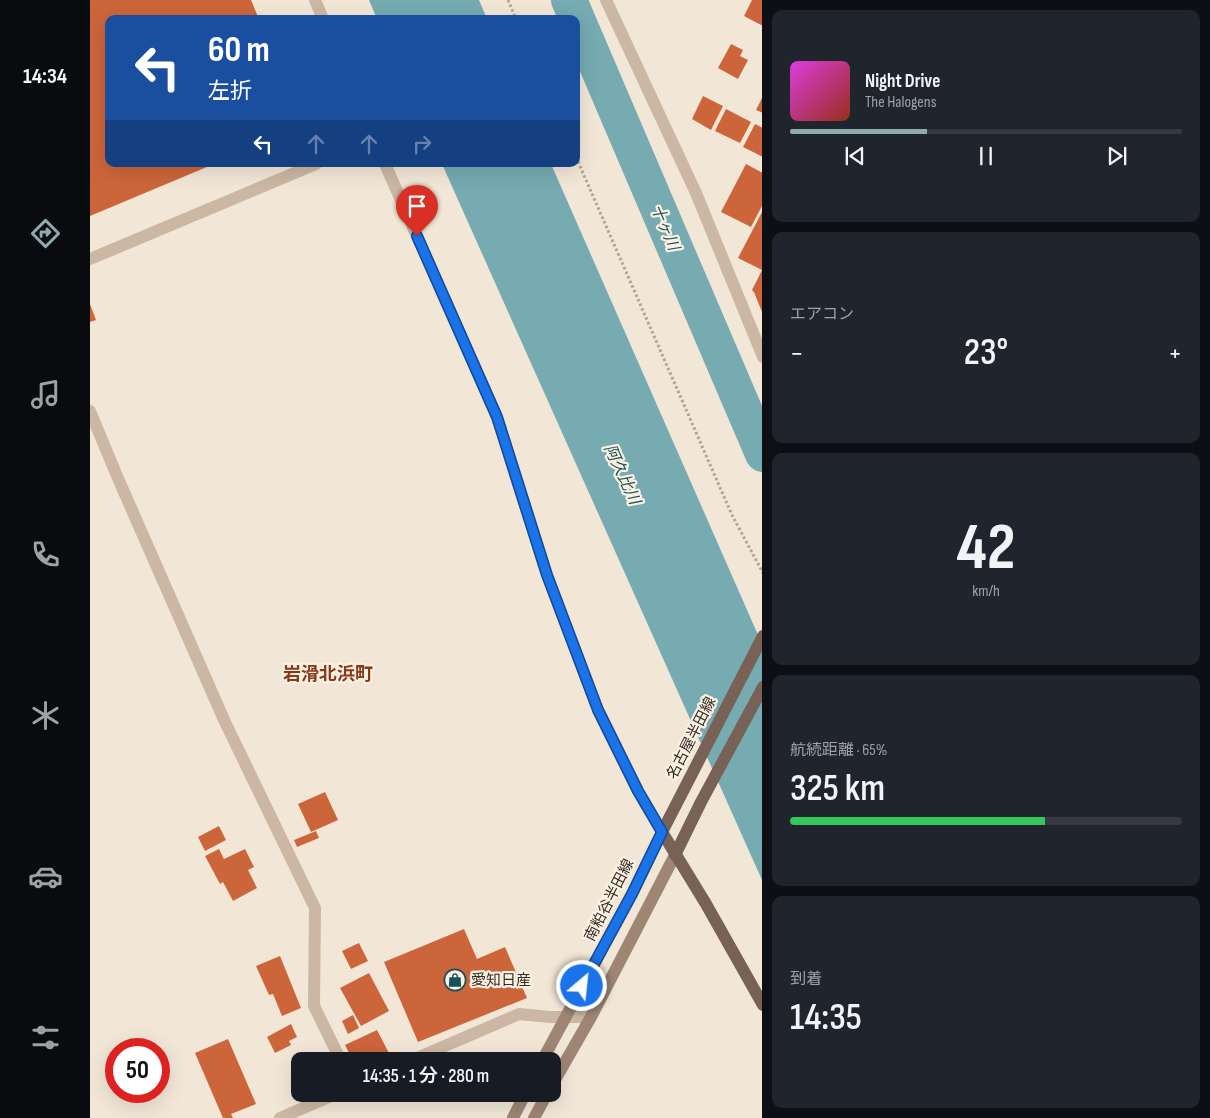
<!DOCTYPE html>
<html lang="ja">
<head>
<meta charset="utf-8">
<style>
  body { margin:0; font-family:"Sofia Sans Condensed","Noto Sans JP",sans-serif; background:#20242c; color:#f1f3f6; height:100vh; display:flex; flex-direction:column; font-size:19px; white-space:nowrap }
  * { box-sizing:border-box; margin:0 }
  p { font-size:16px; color:#9ea1a6 }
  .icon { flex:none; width:28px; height:28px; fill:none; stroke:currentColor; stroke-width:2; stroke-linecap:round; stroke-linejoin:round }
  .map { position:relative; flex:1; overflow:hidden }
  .side { display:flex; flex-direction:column; gap:10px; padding:10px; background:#0d0f14; width:448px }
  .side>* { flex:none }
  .top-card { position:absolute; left:15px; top:15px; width:475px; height:152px; border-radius:10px; box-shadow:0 5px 20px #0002; background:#1a4fa0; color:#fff; overflow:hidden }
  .speed { position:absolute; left:15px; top:1038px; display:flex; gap:10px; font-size:25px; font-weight:700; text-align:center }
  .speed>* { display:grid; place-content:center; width:65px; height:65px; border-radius:50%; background:#171b24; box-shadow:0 5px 20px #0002; line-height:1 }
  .speed .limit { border:8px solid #d22; background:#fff; color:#111 }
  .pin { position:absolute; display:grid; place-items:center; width:42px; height:42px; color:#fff; margin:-51px -21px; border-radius:50% 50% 50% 0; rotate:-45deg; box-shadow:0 0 5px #0007 }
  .pin .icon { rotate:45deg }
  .me { position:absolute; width:55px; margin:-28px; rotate:28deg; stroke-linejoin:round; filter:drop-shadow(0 0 4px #0008) }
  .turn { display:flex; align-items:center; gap:18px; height:105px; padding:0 20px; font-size:22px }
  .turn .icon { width:65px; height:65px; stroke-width:2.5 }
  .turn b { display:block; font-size:35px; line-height:42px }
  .lanes { display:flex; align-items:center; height:48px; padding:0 20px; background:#0003; justify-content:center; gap:25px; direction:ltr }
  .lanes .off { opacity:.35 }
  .big { font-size:38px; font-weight:600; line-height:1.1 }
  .side .tile { flex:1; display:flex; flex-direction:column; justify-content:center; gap:8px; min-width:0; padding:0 18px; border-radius:10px; background:#20242c }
  .side .dial { align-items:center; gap:0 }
  .dial b { font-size:65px; line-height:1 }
  .song { display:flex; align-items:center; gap:15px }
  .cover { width:60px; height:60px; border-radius:8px; background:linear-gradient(135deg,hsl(300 70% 55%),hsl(10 70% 35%)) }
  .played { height:5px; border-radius:2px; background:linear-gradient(90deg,#90aaaf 35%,#363941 35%) }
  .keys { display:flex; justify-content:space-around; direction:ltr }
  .heat { display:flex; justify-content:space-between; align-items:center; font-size:28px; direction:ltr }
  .charge { height:8px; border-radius:4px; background:linear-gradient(90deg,#34c759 65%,#363941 0) }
  .trip { position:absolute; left:201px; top:1052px; width:270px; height:50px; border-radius:10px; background:#171b24; box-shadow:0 5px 20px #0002; font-weight:600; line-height:50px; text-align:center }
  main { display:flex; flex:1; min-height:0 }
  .tabs { display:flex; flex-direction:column; width:90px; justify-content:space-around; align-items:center; background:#090b0e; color:#9ea1a6 }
  .tabs .icon { width:35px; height:35px }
  .tabs .active { color:#90aaaf }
  .tabs b { font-size:22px; color:#f1f3f6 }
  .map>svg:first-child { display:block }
  .water { fill:#75abb1 }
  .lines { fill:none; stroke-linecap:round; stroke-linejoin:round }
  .river { stroke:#75abb1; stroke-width:36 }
  .building { fill:#cd653b }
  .path { stroke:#b6a18d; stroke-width:3; stroke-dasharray:2.5 2.5; stroke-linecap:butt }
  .minor { stroke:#cbb7a3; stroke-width:12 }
  .tertiary { stroke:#cbb7a3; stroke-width:12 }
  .secondary { stroke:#9e8574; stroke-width:12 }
  .primary { stroke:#786255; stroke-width:12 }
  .route-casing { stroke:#114b97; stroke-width:12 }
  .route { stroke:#1a73e8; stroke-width:9 }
  .labels { text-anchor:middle; stroke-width:4.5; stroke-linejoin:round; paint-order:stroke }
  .street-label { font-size:15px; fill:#352b25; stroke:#faf1e3 }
  .poi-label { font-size:15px; fill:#352b25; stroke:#faf1e3; text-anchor:start }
  .water-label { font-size:16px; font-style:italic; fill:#195158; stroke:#faf1e3 }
  .quarter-label { font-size:18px; font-weight:bold; fill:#88391a; stroke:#faf1e3 }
</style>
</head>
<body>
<main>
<nav class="tabs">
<b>14:34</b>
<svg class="icon active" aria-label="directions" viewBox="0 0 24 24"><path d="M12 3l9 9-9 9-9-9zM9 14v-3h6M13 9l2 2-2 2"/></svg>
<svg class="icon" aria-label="music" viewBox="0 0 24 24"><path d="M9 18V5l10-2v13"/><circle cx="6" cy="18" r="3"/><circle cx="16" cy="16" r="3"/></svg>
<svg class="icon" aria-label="phone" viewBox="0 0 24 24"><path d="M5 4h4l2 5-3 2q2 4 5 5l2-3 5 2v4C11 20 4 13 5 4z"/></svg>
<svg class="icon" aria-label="climate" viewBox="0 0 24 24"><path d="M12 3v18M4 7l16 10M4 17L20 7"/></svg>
<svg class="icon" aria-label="car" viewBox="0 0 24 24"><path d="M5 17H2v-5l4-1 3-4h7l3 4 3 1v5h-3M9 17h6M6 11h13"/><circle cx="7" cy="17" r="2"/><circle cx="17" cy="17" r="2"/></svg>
<svg class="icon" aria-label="filters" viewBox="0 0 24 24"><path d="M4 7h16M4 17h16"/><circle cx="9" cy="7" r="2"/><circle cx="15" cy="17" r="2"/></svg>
</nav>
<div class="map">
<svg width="673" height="1118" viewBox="0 0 673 1118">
  <rect width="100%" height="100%" fill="#f2e7d7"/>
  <!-- water -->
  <g class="water">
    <polygon points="279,0 389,0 397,19 287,19"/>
    <polygon points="352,164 461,164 672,644 672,880"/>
  </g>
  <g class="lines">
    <!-- river -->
    <polyline class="river" points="479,0 673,454"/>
  </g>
  <!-- building -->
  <g class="building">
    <polygon points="0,0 161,0 169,19 19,19 19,164 124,164 0,216"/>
    <polygon points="662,0 673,0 673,26 654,16"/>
    <polygon points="641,44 653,50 650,56 658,60 648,79 628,68"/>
    <polygon points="613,96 633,106 621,130 602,119"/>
    <polygon points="673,96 673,113 666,110"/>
    <polygon points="636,109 661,122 650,143 625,131"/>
    <polygon points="665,124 673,128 673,157 653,147"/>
    <polygon points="656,164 673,173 673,204 661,227 631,212"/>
    <polygon points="673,210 673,312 672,312 664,292 662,290 672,270 648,258"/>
    <polygon points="0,304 6,320 0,322"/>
    <polygon points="235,792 248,820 221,832 208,804"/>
    <polygon points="129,826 136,840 115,851 108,837"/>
    <polygon points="226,831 229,838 207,847 204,840"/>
    <polygon points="129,849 134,859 155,849 164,867 158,870 167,888 143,901 133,882 130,884 115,856"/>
    <polygon points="374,929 387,959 415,947 437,998 328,1042 294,962"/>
    <polygon points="269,943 278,961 261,969 252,951"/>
    <polygon points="190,956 211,1008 192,1016 183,994 179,995 166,966"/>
    <polygon points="279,973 299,1011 271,1026 250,988"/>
    <polygon points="263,1015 269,1028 258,1034 252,1021"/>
    <polygon points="201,1024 207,1037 199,1041 201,1045 185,1053 177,1037"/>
    <polygon points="287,1030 301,1057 293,1061 263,1061 255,1045"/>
    <polygon points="138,1039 166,1104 141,1114 143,1118 133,1118 105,1053"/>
  </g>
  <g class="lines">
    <!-- path -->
    <g class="path">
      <polyline points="418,0 426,19"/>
      <polyline points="486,157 642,515 673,573"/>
    </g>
    <!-- minor -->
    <g class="minor">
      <polyline points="516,0 606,193 673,357"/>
      <polyline points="0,259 226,164"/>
      <polyline points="0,411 27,476 135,722 225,908 224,1006 251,1061"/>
      <polyline points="320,1061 429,1014 460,1017 501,1017"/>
      <polyline points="190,1118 246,1094"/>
    </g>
    <!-- tertiary -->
    <g class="tertiary">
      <polyline points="225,0 233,19"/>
      <polyline points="295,164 407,417 457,575 508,710 548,791 572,832"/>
    </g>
    <!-- secondary -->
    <g class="secondary">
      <polyline points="452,1061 542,894 572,832"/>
      <polyline points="462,1085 501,1017 585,855"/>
      <polyline points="423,1118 435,1094"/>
      <polyline points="444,1118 457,1094"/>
    </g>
    <!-- primary -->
    <g class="primary">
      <polyline points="673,636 572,832 616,904 673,1005"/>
      <polyline points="585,855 611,802 673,687"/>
    </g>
  </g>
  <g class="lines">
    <!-- route casing -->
    <g class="route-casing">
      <polyline id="route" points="327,236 407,417 457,575 508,710 548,791 572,832 542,894 492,986"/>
    </g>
    <!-- route -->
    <use href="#route" class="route"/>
  </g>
  <!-- icons -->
  <defs>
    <g id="shop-ring" transform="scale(1.125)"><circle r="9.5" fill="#faf1e3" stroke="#195158" stroke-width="1.5"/><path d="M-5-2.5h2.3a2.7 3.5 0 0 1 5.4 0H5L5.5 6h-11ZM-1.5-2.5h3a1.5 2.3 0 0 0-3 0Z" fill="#195158"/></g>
  </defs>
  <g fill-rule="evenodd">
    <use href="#shop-ring" x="365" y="980"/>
  </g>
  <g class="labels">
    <!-- street labels -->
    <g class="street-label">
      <text transform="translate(601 738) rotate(-63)" y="5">名古屋半田線</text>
      <text transform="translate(519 900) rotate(-63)" y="5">南粕谷半田線</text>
    </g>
    <!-- poi labels -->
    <g class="poi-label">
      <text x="381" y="985">愛知日産</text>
    </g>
    <!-- water labels -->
    <g class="water-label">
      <text transform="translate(576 227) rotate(67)" y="6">十ヶ川</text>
      <text transform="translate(533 474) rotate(65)" y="6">阿久比川</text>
    </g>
    <!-- quarter labels -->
    <g class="quarter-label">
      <text x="238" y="680">岩滑北浜町</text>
    </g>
  </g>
</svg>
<div class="speed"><div class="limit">50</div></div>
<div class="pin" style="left:327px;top:236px;background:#d93025"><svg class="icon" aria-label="arrive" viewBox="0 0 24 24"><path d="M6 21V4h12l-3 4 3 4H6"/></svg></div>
<svg class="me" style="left:492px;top:986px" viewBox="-20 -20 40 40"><circle r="17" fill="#1a73e8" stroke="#fff" stroke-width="3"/><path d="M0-11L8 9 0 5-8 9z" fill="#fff"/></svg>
<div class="trip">14:35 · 1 分 · 280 m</div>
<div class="top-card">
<div class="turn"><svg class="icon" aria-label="left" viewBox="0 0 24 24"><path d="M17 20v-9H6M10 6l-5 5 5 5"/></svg><div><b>60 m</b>左折</div></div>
<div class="lanes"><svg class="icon" aria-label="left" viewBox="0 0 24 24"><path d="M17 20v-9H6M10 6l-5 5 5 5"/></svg><svg class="icon off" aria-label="ahead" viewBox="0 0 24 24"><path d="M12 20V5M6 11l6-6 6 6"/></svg><svg class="icon off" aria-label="ahead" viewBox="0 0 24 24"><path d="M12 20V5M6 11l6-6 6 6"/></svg><svg class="icon off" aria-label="right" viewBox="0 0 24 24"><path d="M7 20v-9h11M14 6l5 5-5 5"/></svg></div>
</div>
</div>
<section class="side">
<div class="tile">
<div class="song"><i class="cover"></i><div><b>Night Drive</b><p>The Halogens</p></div></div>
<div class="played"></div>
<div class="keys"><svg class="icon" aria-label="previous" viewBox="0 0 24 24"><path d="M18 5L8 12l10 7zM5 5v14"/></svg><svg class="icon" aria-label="pause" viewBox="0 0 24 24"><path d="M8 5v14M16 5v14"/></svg><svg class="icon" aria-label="next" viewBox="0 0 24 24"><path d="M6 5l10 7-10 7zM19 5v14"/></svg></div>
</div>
<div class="tile"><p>エアコン</p>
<div class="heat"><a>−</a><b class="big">23°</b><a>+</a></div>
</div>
<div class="tile dial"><b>42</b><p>km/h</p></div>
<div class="tile"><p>航続距離 · 65%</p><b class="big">325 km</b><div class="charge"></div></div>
<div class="tile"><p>到着</p><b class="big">14:35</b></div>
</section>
</main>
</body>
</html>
